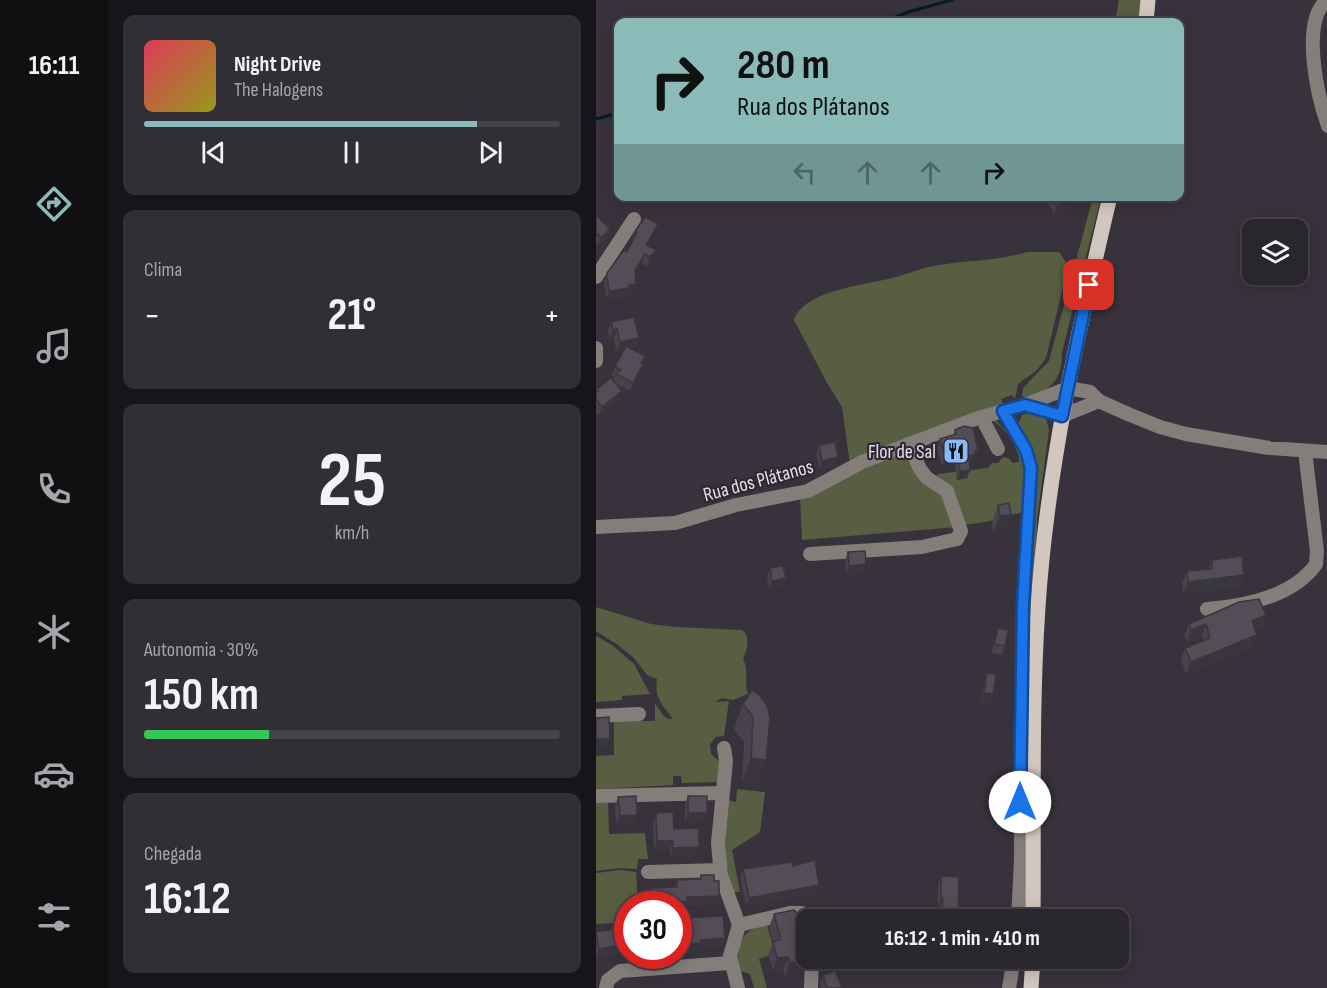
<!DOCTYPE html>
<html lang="pt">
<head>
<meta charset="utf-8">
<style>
  body { margin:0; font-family:"Sofia Sans Condensed",sans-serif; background:#322e35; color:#f1f3f6; height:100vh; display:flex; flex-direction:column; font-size:22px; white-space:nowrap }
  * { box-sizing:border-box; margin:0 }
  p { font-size:20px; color:#a5a5aa }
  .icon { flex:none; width:33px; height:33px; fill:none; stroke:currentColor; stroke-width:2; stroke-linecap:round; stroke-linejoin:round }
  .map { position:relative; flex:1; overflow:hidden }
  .details { display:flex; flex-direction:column; gap:15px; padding:15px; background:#171519; width:488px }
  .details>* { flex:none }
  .guide { position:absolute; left:18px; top:18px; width:570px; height:183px; border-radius:12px; box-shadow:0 3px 15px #0003,0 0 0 2px #464349; background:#8bbbb9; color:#111; overflow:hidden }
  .controls { position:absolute; left:646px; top:219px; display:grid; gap:12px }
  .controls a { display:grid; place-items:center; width:66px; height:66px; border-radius:12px; background:#2a262d; box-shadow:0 3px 15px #0003,0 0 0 2px #464349; font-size:30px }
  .speed { position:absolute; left:18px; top:891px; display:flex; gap:12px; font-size:30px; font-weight:700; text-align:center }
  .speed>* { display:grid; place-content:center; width:78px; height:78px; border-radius:50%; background:#2a262d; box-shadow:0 3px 15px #0003,0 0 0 2px #464349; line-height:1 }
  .speed .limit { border:9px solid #d22; background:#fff; color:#111 }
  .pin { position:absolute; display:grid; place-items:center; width:51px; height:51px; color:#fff; margin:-26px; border-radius:12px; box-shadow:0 3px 9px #0006 }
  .me { position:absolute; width:66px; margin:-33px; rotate:0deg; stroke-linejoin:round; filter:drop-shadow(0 0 4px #0008) }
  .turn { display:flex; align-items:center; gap:21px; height:126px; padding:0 24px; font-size:27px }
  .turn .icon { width:78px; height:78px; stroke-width:2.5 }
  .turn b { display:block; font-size:42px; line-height:51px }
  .lanes { display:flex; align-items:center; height:57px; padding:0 24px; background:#0003; justify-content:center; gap:30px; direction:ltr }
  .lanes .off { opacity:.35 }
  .big { font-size:45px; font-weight:700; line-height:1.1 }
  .details .tile { flex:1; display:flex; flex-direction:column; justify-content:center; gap:9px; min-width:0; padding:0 21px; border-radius:12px; background:#322e35 }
  .details .dial { align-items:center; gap:0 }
  .dial b { font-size:78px; line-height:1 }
  .song { display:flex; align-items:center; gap:18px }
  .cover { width:72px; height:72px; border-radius:9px; background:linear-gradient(135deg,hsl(350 70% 55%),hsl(60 70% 35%)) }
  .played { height:6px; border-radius:3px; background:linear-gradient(90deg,#8bbbb9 80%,#464349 80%) }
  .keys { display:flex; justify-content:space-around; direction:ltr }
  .heat { display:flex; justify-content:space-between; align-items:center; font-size:33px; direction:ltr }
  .charge { height:9px; border-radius:4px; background:linear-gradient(90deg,#34c759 30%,#464349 0) }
  .trip { position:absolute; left:200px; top:909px; width:333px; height:60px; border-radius:12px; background:#2a262d; box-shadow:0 3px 15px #0003,0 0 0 2px #464349; font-weight:700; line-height:60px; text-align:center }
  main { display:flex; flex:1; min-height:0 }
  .dock { display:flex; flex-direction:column; width:108px; justify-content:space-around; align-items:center; background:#110f12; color:#a5a5aa }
  .dock .icon { width:42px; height:42px }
  .dock .active { color:#8bbbb9 }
  .dock b { font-size:27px; color:#f1f3f6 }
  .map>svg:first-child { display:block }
  .green { fill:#575e41 }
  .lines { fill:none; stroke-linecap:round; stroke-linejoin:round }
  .stream { stroke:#031c23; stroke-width:3 }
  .minor { stroke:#837e7a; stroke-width:14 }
  .major { stroke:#d2c7bf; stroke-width:15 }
  .wall { fill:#47424b }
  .shaded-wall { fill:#3a363d }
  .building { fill:#534d57; stroke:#3a363d; stroke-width:1.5 }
  .route-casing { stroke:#114b97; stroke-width:15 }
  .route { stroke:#1a73e8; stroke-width:10 }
  .labels { text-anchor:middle; stroke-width:4.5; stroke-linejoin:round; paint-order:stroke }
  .poi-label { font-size:20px; fill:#e3dfe5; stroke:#2e2832; text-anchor:end }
  .street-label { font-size:20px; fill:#e3dfe5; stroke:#2e2832 }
</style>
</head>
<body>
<main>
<nav class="dock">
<b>16:11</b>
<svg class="icon active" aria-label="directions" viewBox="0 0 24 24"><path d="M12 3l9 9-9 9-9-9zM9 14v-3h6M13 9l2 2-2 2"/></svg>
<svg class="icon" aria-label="music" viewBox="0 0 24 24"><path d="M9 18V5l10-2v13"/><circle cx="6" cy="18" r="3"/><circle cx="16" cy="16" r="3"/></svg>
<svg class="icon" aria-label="phone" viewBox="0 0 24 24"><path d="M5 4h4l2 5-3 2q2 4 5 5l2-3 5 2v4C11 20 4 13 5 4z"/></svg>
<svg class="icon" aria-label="climate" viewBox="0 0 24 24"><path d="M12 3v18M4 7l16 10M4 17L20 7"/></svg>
<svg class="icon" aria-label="car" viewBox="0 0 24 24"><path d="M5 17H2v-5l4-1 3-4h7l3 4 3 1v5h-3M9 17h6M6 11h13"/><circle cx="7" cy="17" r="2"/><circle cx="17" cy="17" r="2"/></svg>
<svg class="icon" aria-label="filters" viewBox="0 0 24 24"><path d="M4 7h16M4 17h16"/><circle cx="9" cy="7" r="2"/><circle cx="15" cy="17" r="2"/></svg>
</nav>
<section class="details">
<div class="tile">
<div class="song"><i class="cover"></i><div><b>Night Drive</b><p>The Halogens</p></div></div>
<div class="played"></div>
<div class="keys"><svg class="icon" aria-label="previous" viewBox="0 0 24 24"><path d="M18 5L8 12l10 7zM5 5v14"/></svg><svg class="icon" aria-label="pause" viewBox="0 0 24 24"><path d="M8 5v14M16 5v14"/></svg><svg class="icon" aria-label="next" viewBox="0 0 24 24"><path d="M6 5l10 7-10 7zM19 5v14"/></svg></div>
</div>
<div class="tile"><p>Clima</p>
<div class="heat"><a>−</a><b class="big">21°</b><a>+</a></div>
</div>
<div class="tile dial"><b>25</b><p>km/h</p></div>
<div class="tile"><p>Autonomia · 30%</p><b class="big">150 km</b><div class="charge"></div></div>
<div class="tile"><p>Chegada</p><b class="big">16:12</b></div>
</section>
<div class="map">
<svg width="732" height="988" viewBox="0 0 732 988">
  <rect width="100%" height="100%" fill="#38323c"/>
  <!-- green -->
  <g class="green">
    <polygon points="523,0 547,0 543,22 519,22"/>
    <path d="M497,197H505L466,352C466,381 455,389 431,399L426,396L427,388L453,361Z"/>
    <path d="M431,252H463L470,262L471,270L450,358L441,370L422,384L419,399L416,395L405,399L407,404L254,464L246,407L230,381L198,320C208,290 270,285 296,278C312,274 327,267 344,265C373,260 403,261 431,252Z"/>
    <polygon points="434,413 450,418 453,430 441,520 434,920 427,919 429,742 437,500 422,424 426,415"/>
    <path d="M399,419C432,454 429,467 427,512L390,522L366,525L332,477L319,448L356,433L327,447L331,456L327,458L332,471L341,477V474L392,468L396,463H402L407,457L412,458L417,463L423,462C424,448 407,424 394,420Z"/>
    <polygon points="314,452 347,491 361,527 206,540 204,497 281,461"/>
    <path d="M0,607L55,624L80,627L146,630C155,636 151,651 147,659C153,669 148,682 152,694L137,700L126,698L119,702L133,701L128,736L120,737L114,744L115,754L124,762L122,782L86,783L85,776H77V785L0,789V756L18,755V721H59V703L67,715L72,719H77C66,704 58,698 61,679L51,675L38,658L22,645L0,631Z"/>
    <polygon points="0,636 16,645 38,664 54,694 26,696 26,700 0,702"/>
    <path d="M141,789L169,792L164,832L136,850L144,892H137C126,859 129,833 132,800L140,802Z"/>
    <polygon points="0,802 12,802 13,834 49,833 52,859 42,859 41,869 24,868 0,871"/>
    <polygon points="25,870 40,872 42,904 32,904 31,922 0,924 0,873"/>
    <path d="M171,925L179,953L163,959L171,988H158L154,974L144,971C139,947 144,929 171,925Z"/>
  </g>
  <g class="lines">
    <!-- stream -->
    <g class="stream">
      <polyline points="288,22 312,12 356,0"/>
      <polyline points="0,119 22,113"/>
    </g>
    <!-- minor -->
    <g class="minor">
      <path d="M731,0C704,22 722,98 732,126"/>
      <polyline points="0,277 38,219"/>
      <polyline points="0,348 0,361"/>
      <polyline points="429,405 466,416 503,401"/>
      <polyline points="407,411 430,450 435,468 427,604 425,859 422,920"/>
      <polyline points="388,417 389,424 402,449"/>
      <polyline points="0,527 79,523 140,505 212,491 266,462 382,418 429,405 472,388 494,392 503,401 532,414 564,427 590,434 673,448 732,452"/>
      <polyline points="214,554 326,547 361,539 365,531 351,491 331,478 324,469 313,444"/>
      <path d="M611,609C649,606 697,597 720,564L721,551L709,451"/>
      <polyline points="0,716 43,714"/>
      <polyline points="128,748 130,761 122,843 125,875 143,925 134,956 142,988"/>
      <polyline points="0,796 126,793"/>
      <polyline points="52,872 124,870"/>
      <polyline points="143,925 194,913 206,913 214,920"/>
      <polyline points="10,988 12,980 24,971 134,963"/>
      <polyline points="215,988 216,958"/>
      <polyline points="413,988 418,958"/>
    </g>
    <!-- major -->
    <g class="major">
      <polyline points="550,22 552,0"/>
      <path d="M437,920C438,815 435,711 442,607C451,468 482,332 514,196"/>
      <polyline points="435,988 437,958"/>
    </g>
  </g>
  <!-- wall -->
  <g class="wall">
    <polygon points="452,196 474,196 475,198 472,207 458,214 450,200"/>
    <polygon points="0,216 14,229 11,238 2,246 0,244"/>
    <polygon points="62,224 58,233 51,245 56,258 51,266 46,263 39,273 37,293 31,294 30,297 10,299 8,282 11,273 31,252 37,241 36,240 39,232"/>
    <polygon points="15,322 40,347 34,348 49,356 44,372 34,391 20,384 26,391 22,400 3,415 0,412 0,390 17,381 19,377 16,376 19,367 29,349 20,351 18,338 13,339 12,330"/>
    <polygon points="359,430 382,450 379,459 378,459 376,463 374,463 371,478 361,480 359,463 346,466 341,448 344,439 358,434"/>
    <polygon points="223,445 239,466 223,469 220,454"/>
    <polygon points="402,505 415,515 408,532 397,533 396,522"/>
    <polygon points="252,552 267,573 250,574 249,561"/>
    <polygon points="616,560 644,587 587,594 586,583 591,571 612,570"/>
    <polygon points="174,568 190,578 186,587 173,589 171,577"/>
    <polygon points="670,615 666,628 660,630 657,647 590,674 585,660 589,648 607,641 606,636 591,642 588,636 593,624"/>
    <polygon points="402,628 409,646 406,655 395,653"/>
    <polygon points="391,673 394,703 385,702 388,682"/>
    <polygon points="156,690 161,785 146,783 148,742 138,729 147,704"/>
    <polygon points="92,796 111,813 108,821 89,822 89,805"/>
    <polygon points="22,797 41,815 38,823 20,824 19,806"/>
    <polygon points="60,813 78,829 100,856 74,857 74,849 58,850 57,822"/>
    <polygon points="197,866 223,885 220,893 150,906 144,877 147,869"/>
    <polygon points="105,875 118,881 123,896 120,905 90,906 88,911 82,911 82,904 52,904 51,897 54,888 78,887 81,880 103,879"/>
    <polygon points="345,876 362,920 344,920 344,907 342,907 342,885"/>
    <polygon points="178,914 209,924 204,937 202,937 204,972 189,976 187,970 177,971 172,955 177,942 173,927"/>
    <polygon points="87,918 129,938 126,946 103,948 102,952 85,953 83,927"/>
    <polygon points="30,922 32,922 32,956 49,956 32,958 27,953 0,958 0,932 28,927"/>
    <polygon points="227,975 246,987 245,988 225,988 224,984"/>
  </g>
  <!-- shaded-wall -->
  <g class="shaded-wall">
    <polygon points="475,198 472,207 458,214 461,206"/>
    <polygon points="62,224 58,233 47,253 50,245"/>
    <polygon points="14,229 11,238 2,246 5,238"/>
    <polygon points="60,250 56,258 51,266 54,257"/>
    <polygon points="49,254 46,263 36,279 39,270"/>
    <polygon points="40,284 37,293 31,294 30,297 10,299 13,291 33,285"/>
    <polygon points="21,329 18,338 13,339 17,330"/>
    <polygon points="43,338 40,347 20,351 24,342"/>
    <polygon points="47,364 44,372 34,391 37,383"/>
    <polygon points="26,391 22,400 3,415 6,407"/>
    <polygon points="382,450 379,459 378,459 376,463 370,464 373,456 379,451"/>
    <polygon points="362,454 359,463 346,466 349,457"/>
    <polygon points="242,457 239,466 223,469 226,461"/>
    <polygon points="374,470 371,478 361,480 364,471"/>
    <polygon points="415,515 408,532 397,533 404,516"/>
    <polygon points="270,564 267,573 250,574 253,566"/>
    <polygon points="648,575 644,587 587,594 592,582"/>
    <polygon points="190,578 186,587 173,589 176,581"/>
    <polygon points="670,615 666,628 652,634 656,621"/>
    <polygon points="610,624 606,636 591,642 595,630"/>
    <polygon points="661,635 657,647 590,674 595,662"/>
    <polygon points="388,693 397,694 394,703 385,702"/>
    <polygon points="0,739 14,739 10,747 0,748"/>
    <polygon points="155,758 170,760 161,785 146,783"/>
    <polygon points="92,813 111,813 108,821 89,822"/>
    <polygon points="41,815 38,823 20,824 24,816"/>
    <polygon points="61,841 77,841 74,849 58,850"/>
    <polygon points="103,847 100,856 74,857 77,848"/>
    <polygon points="223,885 220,893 150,906 153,898"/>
    <polygon points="123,896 120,905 90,906 88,911 82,911 82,904 54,904 55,902 91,897"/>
    <polygon points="345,898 347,898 344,907 342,907"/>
    <polygon points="209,924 204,937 197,938 200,928 202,925"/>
    <polygon points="129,938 126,946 103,948 102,952 85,953 88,944 105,940"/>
    <polygon points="31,944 27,953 0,958 3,949"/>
    <polygon points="33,956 49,956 32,958"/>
    <polygon points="192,957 187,970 177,971 181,958"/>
    <polygon points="209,959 204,972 189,976 194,963"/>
  </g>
  <!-- building -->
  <g class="building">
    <polygon points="456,196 474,196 475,198 461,206"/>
    <polygon points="0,215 14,229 5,238 2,234 0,236"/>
    <polygon points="49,217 62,224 50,245 60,250 54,257 49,254 39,270 40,284 33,285 33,288 13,291 11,273 28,250 31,252 41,233 39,232"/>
    <polygon points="38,317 43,338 24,342 21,329 17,330 15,322"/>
    <polygon points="30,346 49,356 45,363 47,364 37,383 20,374 25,370 19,367"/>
    <polygon points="15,378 26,391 6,407 0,399 0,392 2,391 0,390"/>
    <polygon points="368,426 377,428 382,450 379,451 379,454 373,456 374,470 364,471 362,454 349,457 344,439 360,434 359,430"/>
    <polygon points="239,442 242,457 226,461 223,445"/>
    <polygon points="413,503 415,515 404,516 402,505"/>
    <polygon points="269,551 270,564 253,566 252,552"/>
    <polygon points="646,556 648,575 592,582 591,571 616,569 616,560"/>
    <polygon points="187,566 190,578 176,581 174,568"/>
    <polygon points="663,599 670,615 656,621 661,635 595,662 589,648 614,638 610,624 595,630 593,624 643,602"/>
    <polygon points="402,628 412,630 409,646 398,644"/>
    <polygon points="391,673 400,674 397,694 388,693"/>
    <polygon points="156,690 164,696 171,706 174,717 170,760 155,758 157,717 147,704"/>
    <polygon points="13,717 14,739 0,739 0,718"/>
    <polygon points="40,796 41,815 24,816 22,797"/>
    <rect x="92" y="796" width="19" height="17"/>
    <polygon points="77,812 78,829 103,828 103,847 77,848 77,841 61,841 60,813"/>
    <polygon points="219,860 223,885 153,898 147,869 196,862 197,866"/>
    <polygon points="105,875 118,875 118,881 123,881 123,896 91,897 91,902 55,902 54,888 81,887 81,880 105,879"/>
    <polygon points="345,876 363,877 362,920 346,920 347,898 345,898"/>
    <polygon points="198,910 201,913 206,911 209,924 202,925 200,928 209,959 194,963 192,957 181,958 177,942 185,939 178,914"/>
    <polygon points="127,916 129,938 105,940 105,943 88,944 87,918"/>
    <polygon points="30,922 32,922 32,945 31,944 3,949 0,932 30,927"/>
    <polygon points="239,971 246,987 242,988 231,988 227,975"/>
  </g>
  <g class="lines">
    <!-- route casing -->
    <g class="route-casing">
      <polyline id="route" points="424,802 427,604 435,468 430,450 407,411 429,405 466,416 493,285"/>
    </g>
    <!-- route -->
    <use href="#route" class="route"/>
  </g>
  <!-- icons -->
  <defs>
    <g id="restaurant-square" transform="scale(1.35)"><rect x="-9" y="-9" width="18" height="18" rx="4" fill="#86bbfb" stroke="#2e2832"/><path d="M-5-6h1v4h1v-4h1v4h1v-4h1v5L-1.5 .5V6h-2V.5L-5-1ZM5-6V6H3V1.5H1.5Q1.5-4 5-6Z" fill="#111"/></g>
  </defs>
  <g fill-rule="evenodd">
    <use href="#restaurant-square" x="360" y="451"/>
  </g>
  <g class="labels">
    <!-- poi labels -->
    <g class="poi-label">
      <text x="340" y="458">Flor de Sal</text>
    </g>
    <!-- street labels -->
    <g class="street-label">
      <text transform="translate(162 480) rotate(-15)" y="7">Rua dos Plátanos</text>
    </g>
  </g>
</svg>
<div class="controls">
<a><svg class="icon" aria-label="layers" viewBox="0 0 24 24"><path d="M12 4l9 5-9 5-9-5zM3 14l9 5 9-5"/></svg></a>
</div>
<div class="speed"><div class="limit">30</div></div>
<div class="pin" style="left:493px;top:285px;background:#d93025"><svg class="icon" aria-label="arrive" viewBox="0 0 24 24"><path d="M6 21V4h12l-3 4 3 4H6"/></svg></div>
<svg class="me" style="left:424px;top:802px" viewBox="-20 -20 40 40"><circle r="19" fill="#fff"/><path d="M0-13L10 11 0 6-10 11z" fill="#1a73e8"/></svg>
<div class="trip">16:12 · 1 min · 410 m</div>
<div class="guide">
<div class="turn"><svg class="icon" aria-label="right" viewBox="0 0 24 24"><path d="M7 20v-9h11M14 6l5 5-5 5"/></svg><div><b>280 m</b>Rua dos Plátanos</div></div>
<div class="lanes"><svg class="icon off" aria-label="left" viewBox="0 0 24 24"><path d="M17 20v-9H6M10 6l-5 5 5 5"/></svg><svg class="icon off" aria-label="ahead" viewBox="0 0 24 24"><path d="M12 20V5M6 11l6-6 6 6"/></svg><svg class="icon off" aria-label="ahead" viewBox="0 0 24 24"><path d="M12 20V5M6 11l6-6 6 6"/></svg><svg class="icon" aria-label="right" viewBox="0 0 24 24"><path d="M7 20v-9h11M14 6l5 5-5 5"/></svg></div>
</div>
</div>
</main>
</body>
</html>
